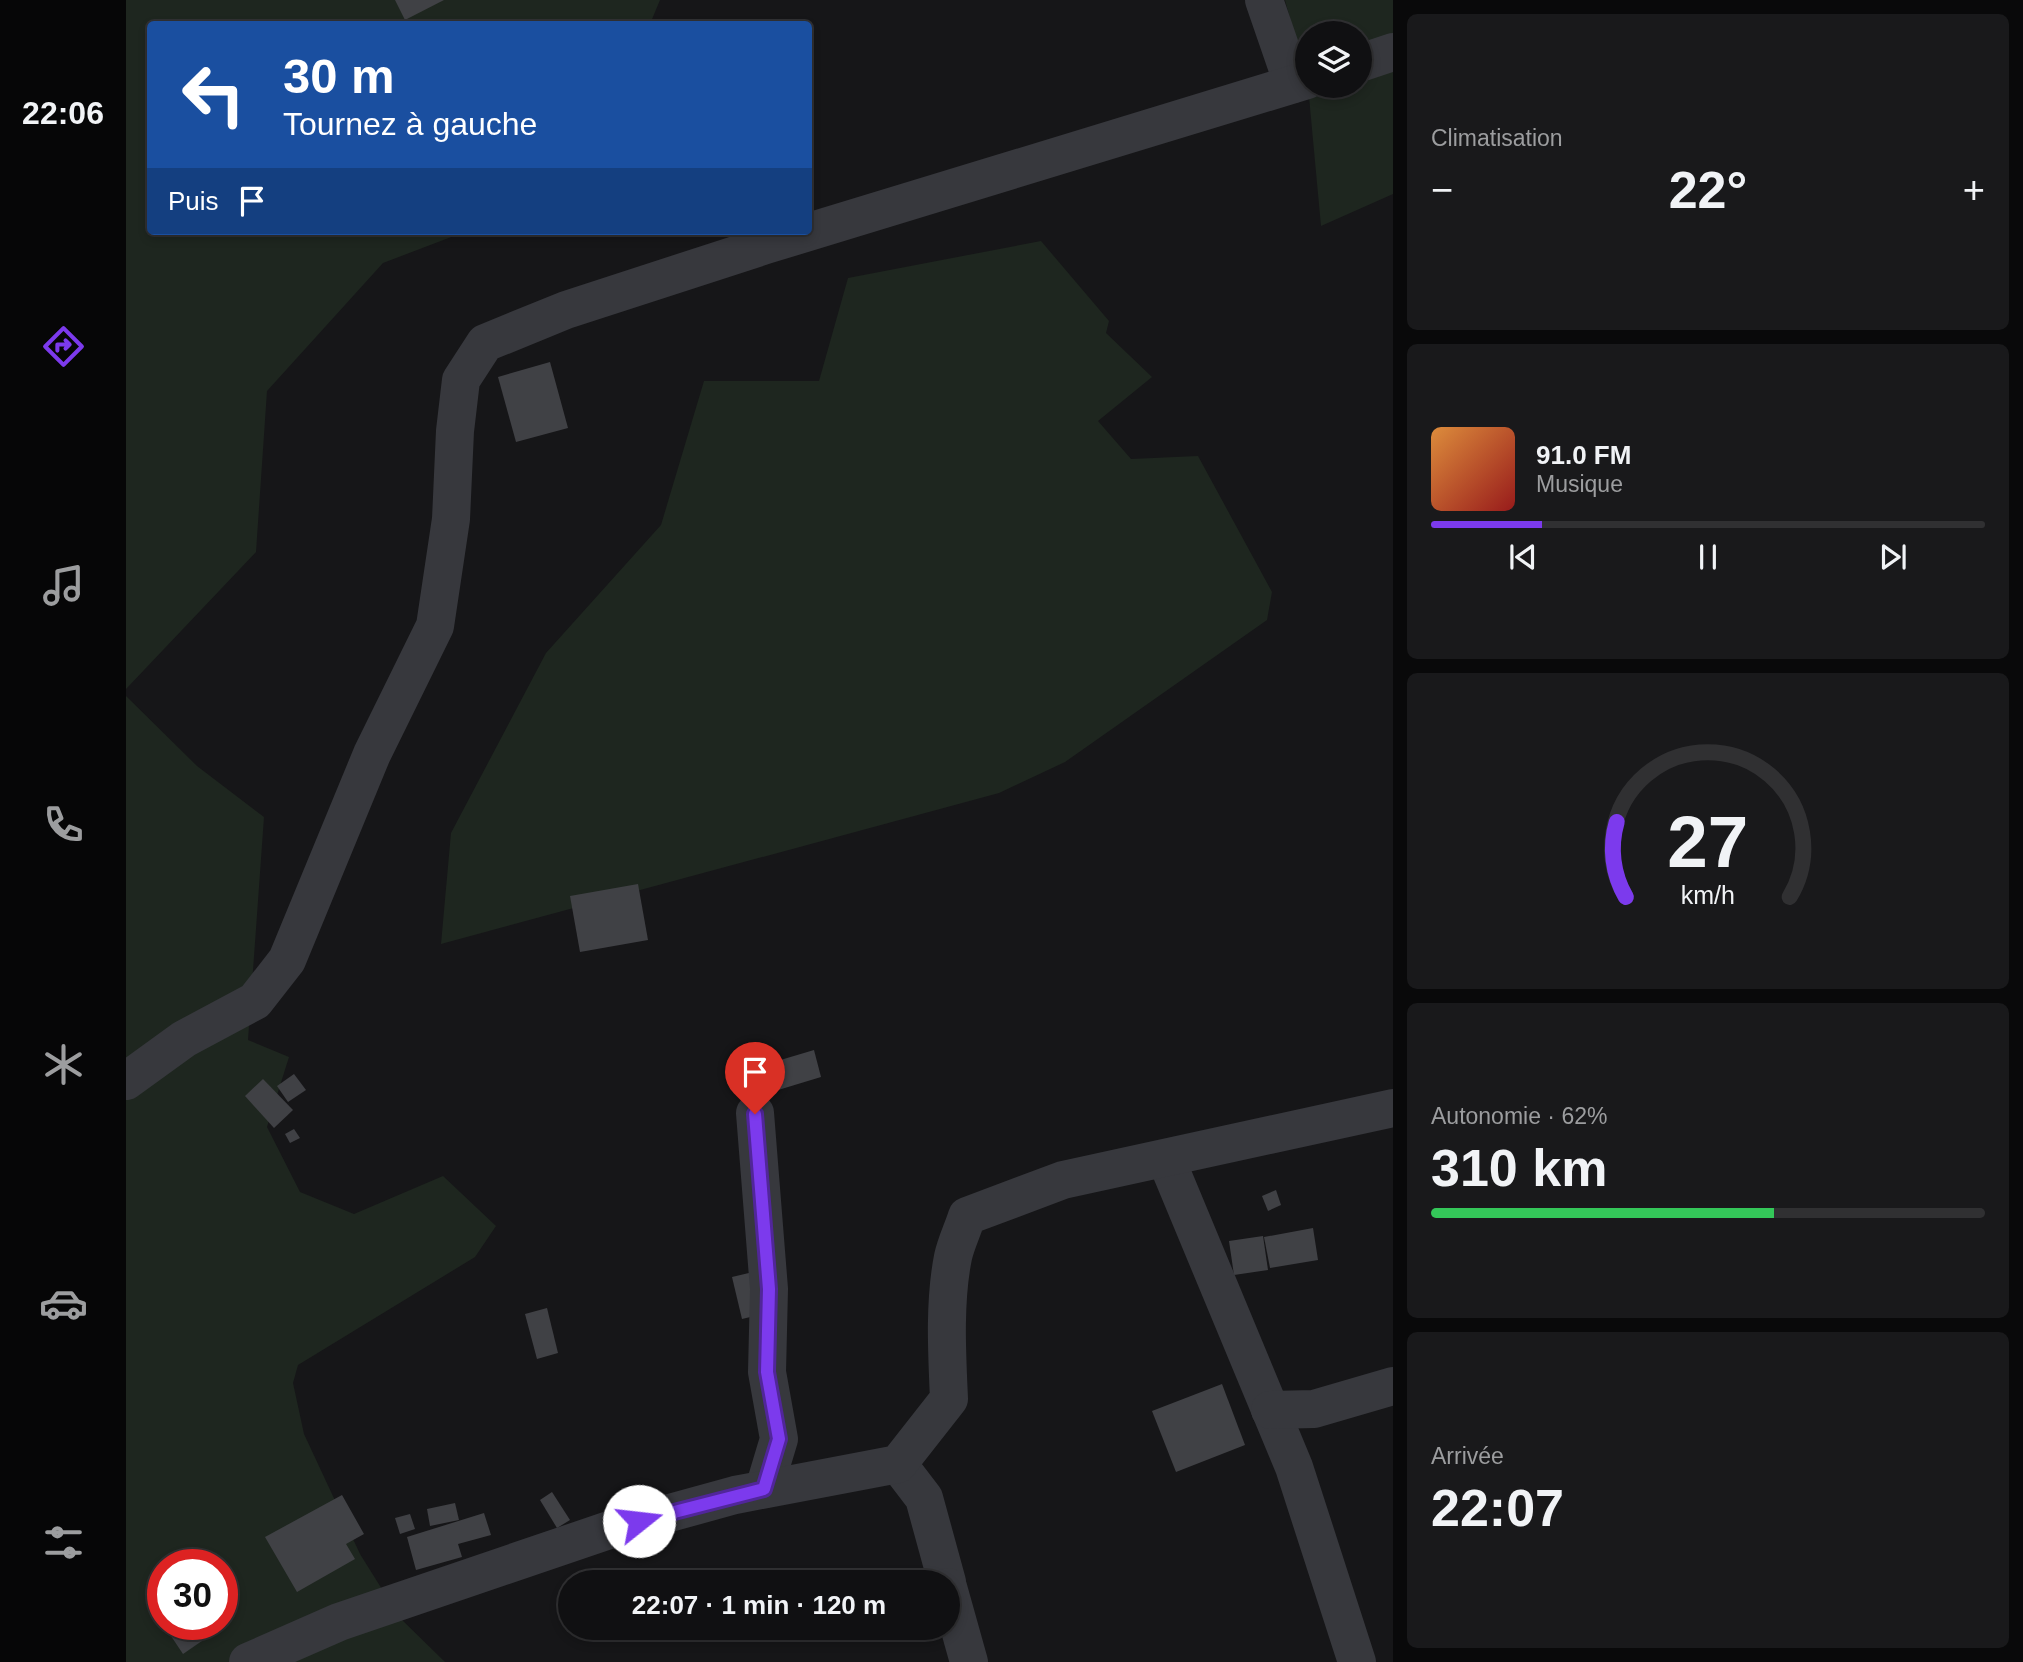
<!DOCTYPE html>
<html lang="fr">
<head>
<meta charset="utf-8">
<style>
  body { margin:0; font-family:Helvetica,sans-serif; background:#19191b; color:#f1f3f6; height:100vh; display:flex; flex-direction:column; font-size:26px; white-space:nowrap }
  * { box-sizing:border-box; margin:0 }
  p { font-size:23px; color:#9c9d9f }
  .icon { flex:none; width:38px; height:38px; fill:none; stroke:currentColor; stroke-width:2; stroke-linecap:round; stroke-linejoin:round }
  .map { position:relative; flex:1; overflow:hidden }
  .details { display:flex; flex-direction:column; gap:14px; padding:14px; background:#09090a; width:630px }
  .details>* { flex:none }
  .top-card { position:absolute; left:21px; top:21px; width:665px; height:214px; border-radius:7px; box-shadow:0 4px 10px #0003,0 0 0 2px #303032; background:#1a4fa0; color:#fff; overflow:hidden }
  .buttons { position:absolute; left:1169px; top:21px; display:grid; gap:14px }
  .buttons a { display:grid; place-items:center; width:77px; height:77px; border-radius:50%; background:#101012; box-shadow:0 4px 10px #0003,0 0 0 2px #303032; font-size:35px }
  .speed { position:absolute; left:21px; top:1549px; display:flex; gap:14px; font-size:35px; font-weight:700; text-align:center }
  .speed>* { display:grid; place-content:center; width:91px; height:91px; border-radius:50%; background:#101012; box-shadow:0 4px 10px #0003,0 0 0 2px #303032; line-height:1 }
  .speed .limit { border:10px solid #d22; background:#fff; color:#111 }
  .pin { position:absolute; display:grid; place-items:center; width:60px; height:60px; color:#fff; margin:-72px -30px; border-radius:50% 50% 50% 0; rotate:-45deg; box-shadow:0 0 7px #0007 }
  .pin .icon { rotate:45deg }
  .me { position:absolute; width:77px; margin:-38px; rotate:74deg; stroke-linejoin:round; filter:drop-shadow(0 0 5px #0008) }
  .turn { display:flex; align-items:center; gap:24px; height:147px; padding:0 21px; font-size:32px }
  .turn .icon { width:91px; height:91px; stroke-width:2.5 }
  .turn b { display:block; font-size:49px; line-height:60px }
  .then { display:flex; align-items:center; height:66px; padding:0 21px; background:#0003; gap:14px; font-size:26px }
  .big { font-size:52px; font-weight:600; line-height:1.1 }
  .details .card { flex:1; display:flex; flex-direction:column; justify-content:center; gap:10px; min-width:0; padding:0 24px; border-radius:10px; background:#19191b }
  .details .dial { align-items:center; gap:0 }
  .dial svg { height:182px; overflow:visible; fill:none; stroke:#303032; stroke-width:7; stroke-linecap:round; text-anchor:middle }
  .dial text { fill:#f1f3f6; stroke:none }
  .song { display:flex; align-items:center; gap:21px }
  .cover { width:84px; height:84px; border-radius:10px; background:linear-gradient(135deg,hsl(30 70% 55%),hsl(0 70% 35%)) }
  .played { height:7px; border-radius:4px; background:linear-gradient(90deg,#7c3aed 20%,#303032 20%) }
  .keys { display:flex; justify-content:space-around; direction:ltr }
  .heat { display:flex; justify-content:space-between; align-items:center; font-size:38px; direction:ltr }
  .charge { height:10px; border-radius:5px; background:linear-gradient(90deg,#34c759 62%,#303032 0) }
  .trip { position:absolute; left:432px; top:1570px; width:402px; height:70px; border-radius:35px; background:#101012; box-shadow:0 4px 10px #0003,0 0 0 2px #303032; font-weight:600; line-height:70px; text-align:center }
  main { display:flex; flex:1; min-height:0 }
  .tabs { display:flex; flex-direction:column; width:126px; justify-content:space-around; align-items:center; background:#060607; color:#9c9d9f }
  .tabs .icon { width:49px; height:49px }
  .tabs .active { color:#7c3aed }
  .tabs b { font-size:32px; color:#f1f3f6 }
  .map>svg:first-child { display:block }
  .green { fill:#1e261f; fill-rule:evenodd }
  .building { fill:#404145 }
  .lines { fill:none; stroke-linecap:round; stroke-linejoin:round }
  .minor { stroke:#37383d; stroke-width:38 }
  .route-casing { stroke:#51269a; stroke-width:18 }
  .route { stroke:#7c3aed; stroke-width:12 }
</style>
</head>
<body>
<main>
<nav class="tabs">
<b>22:06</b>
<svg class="icon active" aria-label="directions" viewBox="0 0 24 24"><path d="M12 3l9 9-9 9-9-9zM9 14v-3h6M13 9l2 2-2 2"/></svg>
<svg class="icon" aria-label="music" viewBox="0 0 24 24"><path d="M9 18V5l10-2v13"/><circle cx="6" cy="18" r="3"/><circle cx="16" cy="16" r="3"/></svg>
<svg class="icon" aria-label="phone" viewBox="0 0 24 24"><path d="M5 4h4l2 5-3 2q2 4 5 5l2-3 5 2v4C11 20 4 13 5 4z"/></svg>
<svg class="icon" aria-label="climate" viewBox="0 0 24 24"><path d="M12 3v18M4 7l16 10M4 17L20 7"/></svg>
<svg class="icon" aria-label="car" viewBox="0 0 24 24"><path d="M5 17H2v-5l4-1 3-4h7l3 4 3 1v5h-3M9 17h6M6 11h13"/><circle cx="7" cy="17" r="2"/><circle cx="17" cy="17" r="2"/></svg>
<svg class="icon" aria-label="filters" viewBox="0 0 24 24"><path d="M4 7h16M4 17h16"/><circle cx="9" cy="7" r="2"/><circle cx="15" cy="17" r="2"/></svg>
</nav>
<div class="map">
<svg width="1267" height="1662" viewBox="0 0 1267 1662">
  <rect width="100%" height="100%" fill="#161618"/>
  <!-- green -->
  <g class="green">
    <polygon points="0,0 534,0 524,24 24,24 24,231 341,231 257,263 141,391 130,552 0,689"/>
    <polygon points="1159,0 1267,0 1267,194 1195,226 1182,86 1234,86 1234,33 1181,33 1181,80"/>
    <polygon points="915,241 983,321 980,333 1026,377 972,421 1005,459 1072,456 1146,592 1141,620 939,762 873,793 315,944 325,833 420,653 535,525 578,381 693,381 722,278"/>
    <path d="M0,696L71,766L138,817L122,1040L163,1057L141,1127L174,1192L228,1214L317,1176L370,1226L349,1257L172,1365L167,1383L178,1434L234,1554L274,1618L319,1662H0ZM37,1564H96V1624H37Z"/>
  </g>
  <!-- building -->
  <g class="building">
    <polygon points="269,0 318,0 279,20"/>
    <polygon points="424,362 442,428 390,442 372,377"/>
    <polygon points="512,884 522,940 454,952 444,896"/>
    <polygon points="688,1050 695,1077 639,1094 631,1067"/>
    <polygon points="629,1068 638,1097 616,1103 607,1074"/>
    <polygon points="168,1074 180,1090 162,1102 151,1086"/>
    <polygon points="137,1079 167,1110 148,1128 119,1096"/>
    <polygon points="168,1129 174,1138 164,1143 159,1134"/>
    <polygon points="1150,1190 1155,1205 1142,1211 1136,1196"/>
    <polygon points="1187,1228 1192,1260 1144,1268 1138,1237"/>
    <polygon points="1137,1236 1142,1270 1108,1275 1103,1241"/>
    <polygon points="627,1272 637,1314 616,1319 606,1277"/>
    <polygon points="421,1308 432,1353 411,1359 399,1314"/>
    <polygon points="1096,1384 1119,1445 1050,1472 1026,1411"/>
    <polygon points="426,1492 444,1520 431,1528 414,1500"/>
    <polygon points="216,1495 238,1534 220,1544 229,1559 171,1592 139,1537"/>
    <polygon points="329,1503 333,1520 304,1526 301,1509"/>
    <polygon points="358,1513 365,1535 332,1544 336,1557 290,1570 281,1537"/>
    <polygon points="284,1514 289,1529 274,1534 269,1518"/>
    <polygon points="37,1595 37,1624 24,1604"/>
    <polygon points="37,1624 84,1624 89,1632 57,1654"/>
  </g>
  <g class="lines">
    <!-- minor -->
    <g class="minor">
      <polyline points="1138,0 1167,84"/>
      <polyline points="1234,63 1267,52"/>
      <polyline points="0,1081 58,1039 129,1001 161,960 246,754 309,626 325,519 329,431 335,380 359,343 440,310 640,245 1181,80"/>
      <polyline points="629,1113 643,1289 641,1372 653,1439 638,1489"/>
      <polyline points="1040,1159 1168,1467 1231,1662"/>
      <polyline points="1144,1410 1188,1409 1267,1386"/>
      <polyline points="772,1464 798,1498 821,1582"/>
      <polyline points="822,1587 843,1662"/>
      <path d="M122,1662L213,1622L489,1528L609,1495L772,1464L823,1399C821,1354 818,1302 827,1257C830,1243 837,1229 841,1216L937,1180L1267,1108"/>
    </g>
  </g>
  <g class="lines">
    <!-- route casing -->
    <g class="route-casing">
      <polyline id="route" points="513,1521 638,1489 653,1439 641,1372 643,1289 629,1114"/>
    </g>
    <!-- route -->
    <use href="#route" class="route"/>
  </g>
</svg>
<div class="buttons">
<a><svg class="icon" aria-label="layers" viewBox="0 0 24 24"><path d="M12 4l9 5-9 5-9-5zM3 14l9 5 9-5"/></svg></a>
</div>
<div class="speed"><div class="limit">30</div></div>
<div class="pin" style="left:629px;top:1114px;background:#d93025"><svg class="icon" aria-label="arrive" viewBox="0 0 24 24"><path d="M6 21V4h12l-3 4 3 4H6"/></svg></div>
<svg class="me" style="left:513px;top:1521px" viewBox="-20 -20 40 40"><circle r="19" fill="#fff"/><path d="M0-13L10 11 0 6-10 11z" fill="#7c3aed"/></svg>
<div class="trip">22:07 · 1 min · 120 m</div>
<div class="top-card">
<div class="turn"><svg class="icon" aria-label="left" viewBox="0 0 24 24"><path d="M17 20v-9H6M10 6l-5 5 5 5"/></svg><div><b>30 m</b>Tournez à gauche</div></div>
<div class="then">Puis<svg class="icon" aria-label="arrive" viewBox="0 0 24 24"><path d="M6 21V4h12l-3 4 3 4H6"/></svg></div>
</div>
</div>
<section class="details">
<div class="card"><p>Climatisation</p>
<div class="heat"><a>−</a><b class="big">22°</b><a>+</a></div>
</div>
<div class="card">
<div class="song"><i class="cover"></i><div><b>91.0 FM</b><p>Musique</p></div></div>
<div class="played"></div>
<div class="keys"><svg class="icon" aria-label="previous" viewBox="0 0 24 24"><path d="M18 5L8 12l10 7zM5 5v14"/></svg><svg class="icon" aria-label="pause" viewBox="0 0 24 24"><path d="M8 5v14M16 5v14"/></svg><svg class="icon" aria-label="next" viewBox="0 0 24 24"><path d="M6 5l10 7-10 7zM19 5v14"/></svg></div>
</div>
<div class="card dial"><svg viewBox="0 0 100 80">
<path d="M14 69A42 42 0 1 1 86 69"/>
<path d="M14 69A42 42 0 0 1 10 36" stroke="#7c3aed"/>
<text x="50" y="56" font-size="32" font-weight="700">27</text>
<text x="50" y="72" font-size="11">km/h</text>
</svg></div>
<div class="card"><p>Autonomie · 62%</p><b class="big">310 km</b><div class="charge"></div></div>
<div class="card"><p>Arrivée</p><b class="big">22:07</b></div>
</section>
</main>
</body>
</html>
